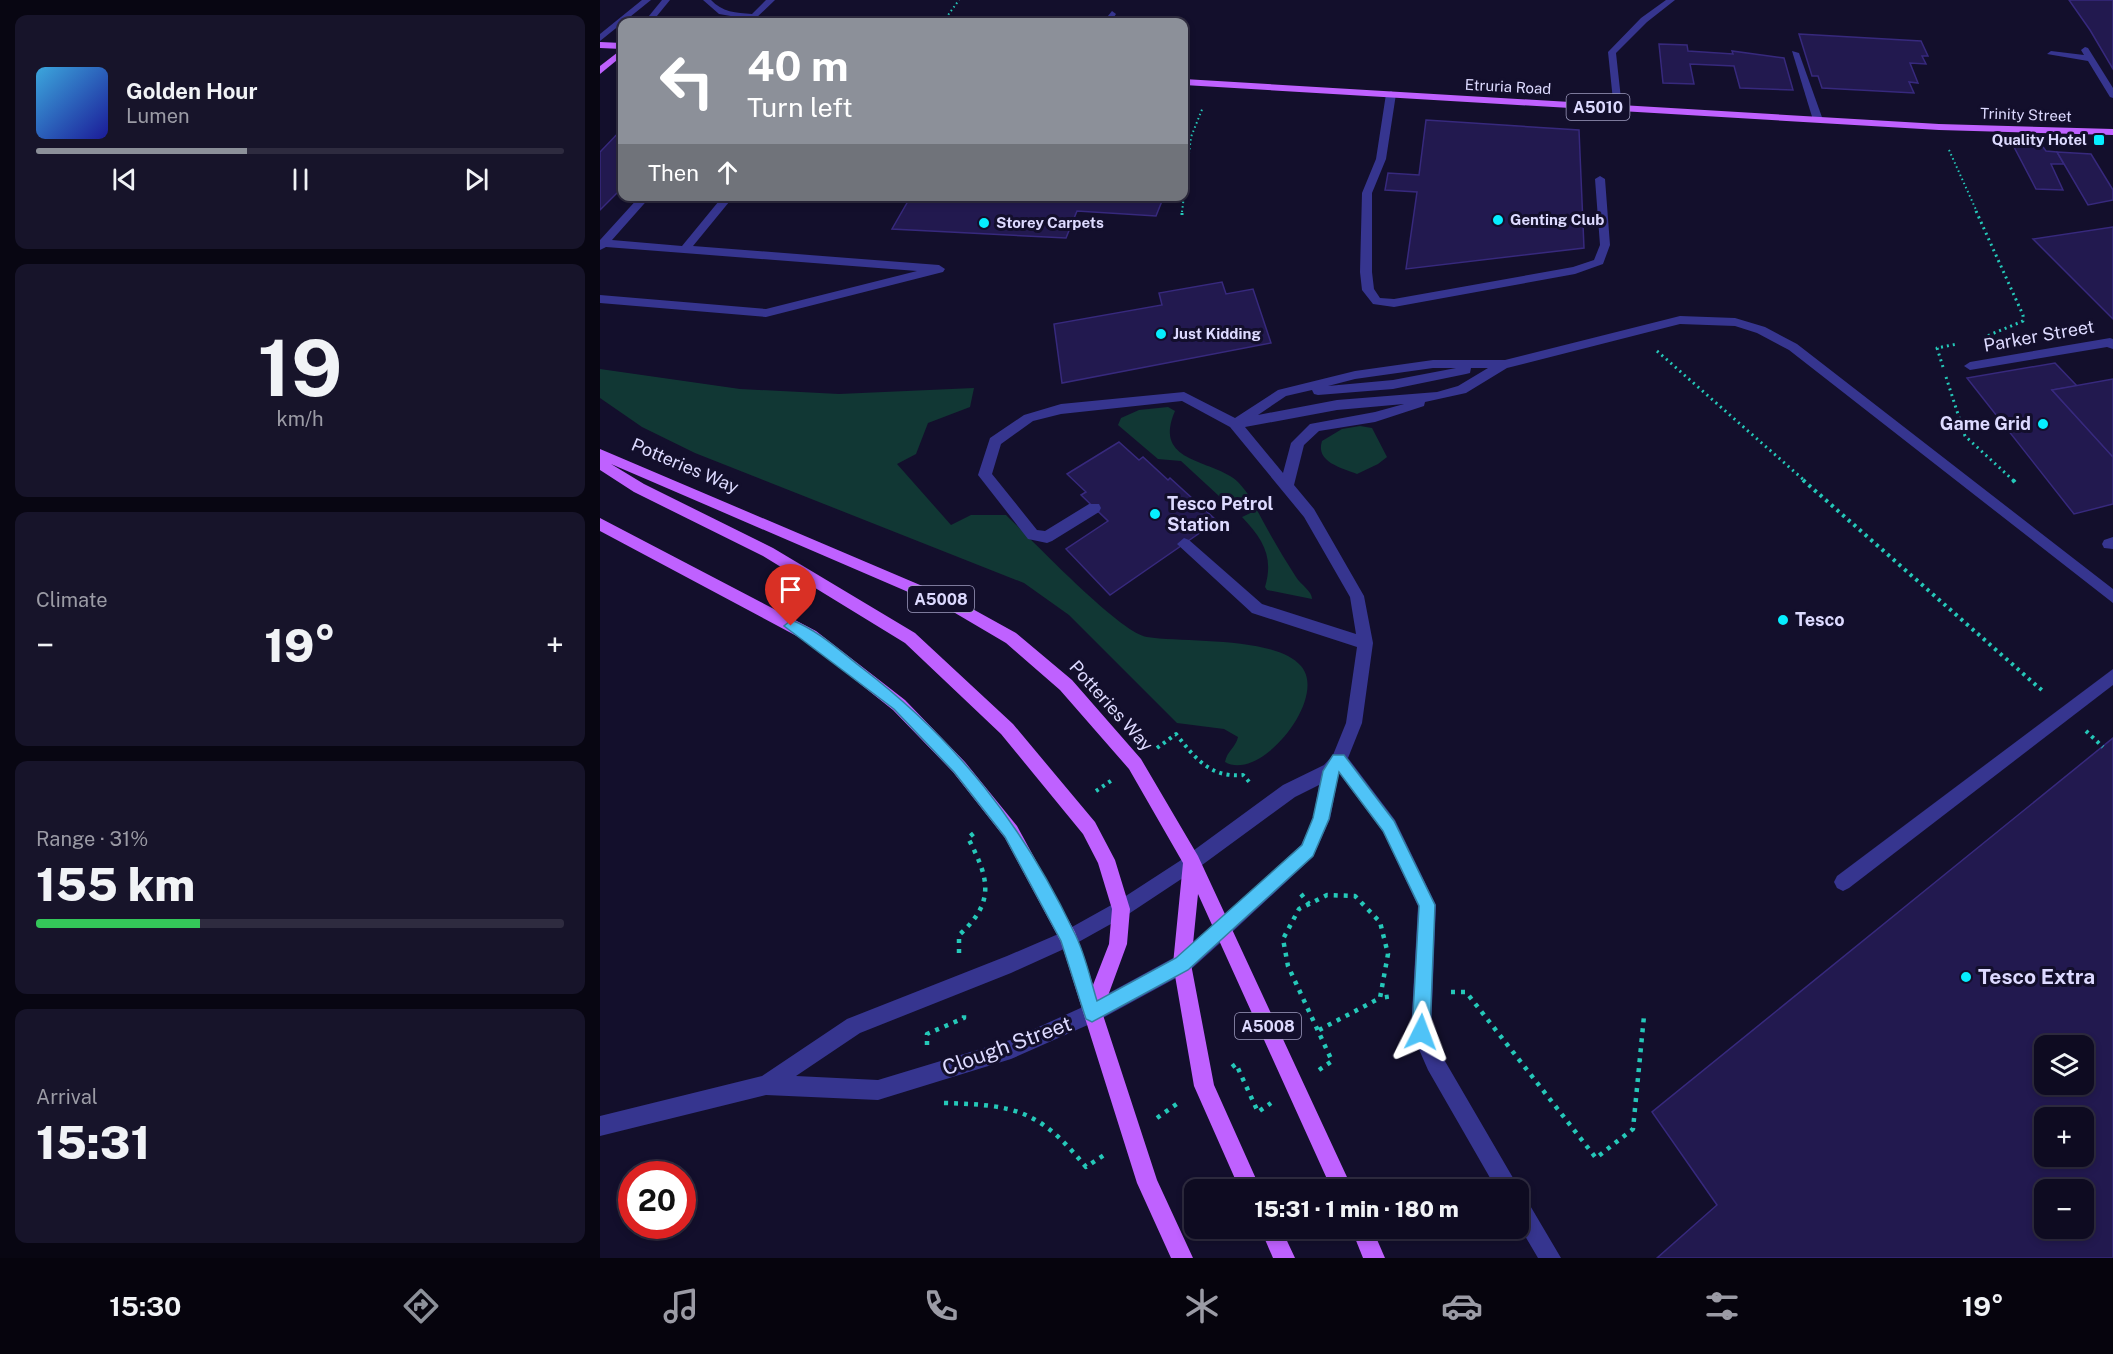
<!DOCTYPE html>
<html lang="en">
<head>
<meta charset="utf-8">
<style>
  body { margin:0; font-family:"Public Sans",sans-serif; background:#17142a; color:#f1f3f6; height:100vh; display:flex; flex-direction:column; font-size:22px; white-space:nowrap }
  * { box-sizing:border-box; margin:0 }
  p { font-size:20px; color:#9b9ba5 }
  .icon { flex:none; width:33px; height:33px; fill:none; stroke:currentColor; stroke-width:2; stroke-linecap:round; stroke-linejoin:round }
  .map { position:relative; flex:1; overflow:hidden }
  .details { display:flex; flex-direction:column; gap:15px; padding:15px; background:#080612; width:600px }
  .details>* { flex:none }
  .top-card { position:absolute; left:18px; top:18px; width:570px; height:183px; border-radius:12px; box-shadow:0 3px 9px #0003,0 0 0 2px #2e2b3f; background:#8c9099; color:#fff; overflow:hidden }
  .tools { position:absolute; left:1434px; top:1035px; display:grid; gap:12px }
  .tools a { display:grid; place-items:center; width:60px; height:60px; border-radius:12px; background:#0e0b21; box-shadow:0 3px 9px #0003,0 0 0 2px #2e2b3f; font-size:30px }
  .speed { position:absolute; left:18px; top:1161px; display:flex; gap:12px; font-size:30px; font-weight:700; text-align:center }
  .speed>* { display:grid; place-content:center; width:78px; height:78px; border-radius:50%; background:#0e0b21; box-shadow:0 3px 9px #0003,0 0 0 2px #2e2b3f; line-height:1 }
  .speed .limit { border:9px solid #d22; background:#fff; color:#111 }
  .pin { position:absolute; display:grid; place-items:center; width:51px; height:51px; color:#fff; margin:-62px -26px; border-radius:50% 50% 50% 0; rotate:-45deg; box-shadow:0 0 6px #0007 }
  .pin .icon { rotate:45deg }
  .me { position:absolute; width:66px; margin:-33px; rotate:3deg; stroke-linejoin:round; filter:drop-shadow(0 0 4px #0008) }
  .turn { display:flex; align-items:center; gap:21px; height:126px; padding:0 30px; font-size:27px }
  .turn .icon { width:78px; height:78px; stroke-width:2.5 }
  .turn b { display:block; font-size:42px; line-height:51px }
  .then { display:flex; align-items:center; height:57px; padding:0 30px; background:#0003; gap:12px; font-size:22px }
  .big { font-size:45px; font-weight:800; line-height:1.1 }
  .details .widget { flex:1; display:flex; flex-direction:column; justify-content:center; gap:9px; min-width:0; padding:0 21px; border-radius:12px; background:#17142a }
  .details .dial { align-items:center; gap:0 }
  .dial b { font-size:78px; line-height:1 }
  .song { display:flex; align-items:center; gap:18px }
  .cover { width:72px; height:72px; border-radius:9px; background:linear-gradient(135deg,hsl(200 70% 55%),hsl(240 70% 35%)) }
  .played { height:6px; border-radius:3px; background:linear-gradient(90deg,#8c9099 40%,#2e2b3f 40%) }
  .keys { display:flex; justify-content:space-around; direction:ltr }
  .heat { display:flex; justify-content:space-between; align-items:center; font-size:33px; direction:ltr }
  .charge { height:9px; border-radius:4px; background:linear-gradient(90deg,#34c759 31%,#2e2b3f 0) }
  .trip { position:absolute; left:584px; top:1179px; width:345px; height:60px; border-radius:12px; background:#0e0b21; box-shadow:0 3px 9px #0003,0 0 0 2px #2e2b3f; font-weight:800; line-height:60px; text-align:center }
  .menu { display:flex; height:96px; justify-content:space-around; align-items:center; background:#06040d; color:#9b9ba5 }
  .menu .icon { width:42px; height:42px }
  .menu .current { color:#8c9099 }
  .menu b { font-size:27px; color:#f1f3f6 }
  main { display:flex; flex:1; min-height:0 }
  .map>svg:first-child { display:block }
  .green { fill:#113734 }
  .building { fill:#22194f; stroke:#37297d; stroke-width:1.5; fill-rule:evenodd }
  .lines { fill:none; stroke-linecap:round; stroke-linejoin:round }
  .path-far3 { stroke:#25c8b9; stroke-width:2; stroke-dasharray:1.5 3; stroke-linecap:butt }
  .path-far2 { stroke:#25c8b9; stroke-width:3; stroke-dasharray:2 4; stroke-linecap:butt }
  .path-far1 { stroke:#25c8b9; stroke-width:4; stroke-dasharray:3 4.5; stroke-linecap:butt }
  .path { stroke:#25c8b9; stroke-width:4.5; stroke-dasharray:4 6; stroke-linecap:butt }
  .service { fill:#36358f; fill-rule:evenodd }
  .pedestrian { fill:#36358f; fill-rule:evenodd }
  .minor { fill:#36358f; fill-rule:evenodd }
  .tertiary { fill:#36358f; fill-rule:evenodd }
  .primary { fill:#bf61ff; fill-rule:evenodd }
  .route { fill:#4fc3f7; stroke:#337fa1; stroke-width:1.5 }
  .poi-dot { fill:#06eeff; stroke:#130f2c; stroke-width:2 }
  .labels { text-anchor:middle; stroke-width:6; stroke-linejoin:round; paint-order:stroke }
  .far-street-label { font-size:15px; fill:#dddaff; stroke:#130f2c }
  .far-poi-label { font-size:15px; font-weight:bold; fill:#dddaff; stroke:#130f2c; text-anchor:start }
  .shield { fill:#130f2c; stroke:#a09dc0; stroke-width:1.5 }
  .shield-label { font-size:16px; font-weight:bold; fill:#dddaff }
  .street-label { font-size:18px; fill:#dddaff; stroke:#130f2c }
  .poi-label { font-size:18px; font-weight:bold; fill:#dddaff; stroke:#130f2c; text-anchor:start }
  .near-poi-label { font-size:21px; font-weight:bold; fill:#dddaff; stroke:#130f2c; text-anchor:start }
  .near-street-label { font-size:21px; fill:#dddaff; stroke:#130f2c }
</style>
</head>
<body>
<main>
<section class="details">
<div class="widget">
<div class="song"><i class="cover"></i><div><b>Golden Hour</b><p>Lumen</p></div></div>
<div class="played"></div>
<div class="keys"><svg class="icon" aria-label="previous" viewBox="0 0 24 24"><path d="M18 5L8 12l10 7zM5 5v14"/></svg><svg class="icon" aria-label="pause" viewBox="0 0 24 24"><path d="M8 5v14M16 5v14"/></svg><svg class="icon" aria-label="next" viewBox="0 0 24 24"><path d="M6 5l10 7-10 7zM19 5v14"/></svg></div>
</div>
<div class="widget dial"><b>19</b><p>km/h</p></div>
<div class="widget"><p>Climate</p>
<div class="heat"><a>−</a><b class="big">19°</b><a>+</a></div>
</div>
<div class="widget"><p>Range · 31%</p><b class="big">155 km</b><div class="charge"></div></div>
<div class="widget"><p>Arrival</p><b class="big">15:31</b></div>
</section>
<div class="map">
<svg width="1513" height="1258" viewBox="0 0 1513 1258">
  <rect width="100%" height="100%" fill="#130f2c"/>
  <!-- green -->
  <g class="green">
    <path d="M0,369L140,389L239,394L374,388L370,407L328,423L316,454L297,464L351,525L371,515H406C430,538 521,634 547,637C586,643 675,636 701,666C729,698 660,783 625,762C627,751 636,747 638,737L624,729L577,723L469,615L424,583L95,453L42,427L0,398Z"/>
    <path d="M568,407L575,411C554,459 602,459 630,476C639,481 644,489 650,497L632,508L581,461L558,459L518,425L521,418L539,410Z"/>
    <path d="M760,426L772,428L787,457L778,464L757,474C742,468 715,462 722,441L742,429Z"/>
    <path d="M657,510C669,533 682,555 696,577C701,585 712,591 712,599L667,590L665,587C674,557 663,539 642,517Z"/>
  </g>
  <!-- building -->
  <g class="building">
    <polygon points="1469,0 1513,0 1513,69 1490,30"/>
    <polygon points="1199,34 1321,41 1328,56 1322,56 1326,64 1310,63 1318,83 1309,82 1314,93 1222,88 1218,76 1212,76"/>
    <polygon points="1059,44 1087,45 1088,51 1133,54 1132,51 1184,58 1193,90 1140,88 1134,66 1090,64 1094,84 1063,83"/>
    <polygon points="826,120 979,130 984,248 806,269 817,192 785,190 788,173 819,175"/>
    <polygon points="22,129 22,188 0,210 0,152"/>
    <polygon points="1413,145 1443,147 1446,151 1457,152 1464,164 1451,164 1463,190 1436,189"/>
    <polygon points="1457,152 1491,154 1513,190 1513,200 1488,205"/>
    <polygon points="311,196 564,196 556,216 477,211 466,238 292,229"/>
    <polygon points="1513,227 1513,319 1433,239"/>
    <polygon points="622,282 626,294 653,289 671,343 462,383 454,324 562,305 559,293"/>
    <polygon points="1455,363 1477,386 1452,390 1513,457 1513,504 1474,514 1367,378"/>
    <polygon points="1513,379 1513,457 1452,390"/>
    <polygon points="519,442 539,460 543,457 568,480 570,478 617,521 510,595 466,549 508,521 481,495 486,492 467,474"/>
    <path d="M1513,738V1258H1057L1117,1205L1052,1112ZM1444,1046H1484V1084H1444ZM1444,1118H1484V1156H1444ZM1444,1190H1484V1228H1444Z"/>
  </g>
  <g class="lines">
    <!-- path-far3 -->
    <g class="path-far3">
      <polyline points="343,22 359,0"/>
      <polyline points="1349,150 1377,212"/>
      <polyline points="582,212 591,137 603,107"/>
    </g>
    <!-- path-far2 -->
    <g class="path-far2">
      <polyline points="1376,211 1423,315 1423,321 1387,336"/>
      <polyline points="582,215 582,211"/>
      <polyline points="1057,351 1205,481"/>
      <polyline points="1343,367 1337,348 1357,344"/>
      <polyline points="1346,377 1365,436 1414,481"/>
    </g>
    <!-- path-far1 -->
    <g class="path-far1">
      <polyline points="1203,480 1445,693"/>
      <polyline points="1413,480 1417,485"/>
      <polyline points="1486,731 1503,747"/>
      <path d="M557,748L576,734C595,758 610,778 643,775L652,785"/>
      <polyline points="496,791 512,780"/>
    </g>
    <!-- path -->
    <g class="path">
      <polyline points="701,894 709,904"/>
      <path d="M359,953V935C396,902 389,878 368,838L374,833"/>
      <polyline points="851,992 866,992 996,1158 1033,1129 1044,1016"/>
      <polyline points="719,1030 780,998"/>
      <polyline points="327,1045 327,1034 364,1018 364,1014"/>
      <polyline points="632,1067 636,1064 658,1112 671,1103"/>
      <polyline points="719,1070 732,1061 688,966 683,939 699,909 727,895 755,896 780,922 788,954 780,998 793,996"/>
      <path d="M344,1103C416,1105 439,1110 486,1167L507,1153"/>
      <polyline points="557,1118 578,1103"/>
    </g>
    <!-- service -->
    <g class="service">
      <path d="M103,0H111C122,12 136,13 152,14L166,0H175L154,20L119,14Z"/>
      <polygon points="1066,0 1075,0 1047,22 1016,53 1022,108 1014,110 1008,52 1041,18"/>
      <polygon points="512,11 516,14 511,22 503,22"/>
      <polygon points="478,17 482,20 480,22 472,22"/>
      <polygon points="1485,47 1488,48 1513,88 1513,98 1510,97 1488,61 1447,54 1451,51 1484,55 1481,50"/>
      <polygon points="1192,51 1199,53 1223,120 1221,122 1213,120"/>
      <polygon points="791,91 796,94 786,159 772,193 772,272 774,289 780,298 794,299 973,267 994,260 1000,245 995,179 1000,176 1005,179 1010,245 1003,264 975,274 794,307 773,304 762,290 760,272 762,193 776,159 786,94"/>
      <polygon points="40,196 51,196 12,240 82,246 123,196 134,196 93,246 339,265 345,269 343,272 166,317 0,303 0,295 166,309 317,271 6,247 0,250 0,240"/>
      <path d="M1080,316L1135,318L1165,327L1197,344L1513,589V603L1189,350L1157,333L1135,326L1080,324L907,368L866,393L825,402L824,406L775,422L719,431L704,445L694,485L714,509L764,596L773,643L762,723L748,758L795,820L836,905L831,1031L842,1056L916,1183L919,1190L918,1193L925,1197L961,1258H938L918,1224V1190H897L828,1070L811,1031L818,906L783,832L739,773L730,819L713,857L629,935L623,938L617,935L614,929L617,923L701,845L713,819L719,785L695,797L598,868L592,871L586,868L583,862L586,856L683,785L724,765L733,755L746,723L757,647L652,613L577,544L584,538L589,540L662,604L756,634L750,597L704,517L630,427L582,401L461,414L433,421L401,444L392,474L437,530L445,531L489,504H499L501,508L499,512L452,541L447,543L428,539L378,475L390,438L424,415L461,404L584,392L635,418L678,390L755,371L833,360H905ZM833,368H856L793,380L728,386L755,379ZM871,368H888L858,386L837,392L737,400L658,415L686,396L712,390L714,394L718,395L793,389L866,374L870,373ZM804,404L775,412L710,424L691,443L683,473L645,427L737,410Z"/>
      <polygon points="1513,669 1513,685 1249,888 1243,891 1237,888 1234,882 1237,876"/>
    </g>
    <!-- pedestrian -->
    <polygon class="pedestrian" points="1513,537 1513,549 1504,548 1502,544 1504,540"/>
    <!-- minor -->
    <g class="minor">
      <polygon points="42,0 51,0 0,41 0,34"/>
      <polygon points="62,0 70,0 52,22 44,22"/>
      <polygon points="1510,338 1513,339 1513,349 1507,347 1370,370 1364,366 1370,362"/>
    </g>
    <!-- tertiary -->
    <polygon class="tertiary" points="592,853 598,856 601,862 598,868 527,915 475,944 411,973 260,1033 196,1076 278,1080 410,1040 485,1006 575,957 617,923 623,920 629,923 632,929 629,935 589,971 499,1020 411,1059 278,1100 166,1095 0,1136 0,1116 162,1076 247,1019 407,956 463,932 515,903"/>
    <!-- primary -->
    <g class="primary">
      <polygon points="0,42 22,43 22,49 0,48"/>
      <polygon points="22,49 22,56 0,74 0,66"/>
      <polygon points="584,79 1339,124 1513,129 1513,135 1339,130 584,85"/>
      <polygon points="0,449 360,602 416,633 472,680 541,759 598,856 753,1190 732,1190 598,894 591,964 614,1085 661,1190 640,1190 594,1086 573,964 583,863 529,769 460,690 406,643 350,610 11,464 44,484 173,548 315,633 413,724 495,822 515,860 530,909 527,944 502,1012 557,1180 593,1258 571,1258 537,1183 461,942 405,838 353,772 293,710 206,641 0,531 0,518 216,631 305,700 365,762 417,826 475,932 493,985 509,944 512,909 498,863 483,834 401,734 305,643 163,556 34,492 0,470"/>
      <polygon points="660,1228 681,1228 695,1258 673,1258"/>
      <polygon points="751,1228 772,1228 785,1258 763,1258"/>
    </g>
  </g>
  <!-- route -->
  <path class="route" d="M191,620C218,630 240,651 262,668C356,740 423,825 474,932C485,953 490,978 497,1001L576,958L702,845L713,818L723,771L733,755H744L794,821L835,905L830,1032L827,1038L821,1040L815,1038L812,1032L819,906L783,831L739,772L729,819L713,856L588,970L492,1022L486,1019L484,1013L461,941L405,837L354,772L294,709L184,626Z"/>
  <!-- markers -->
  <g class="poi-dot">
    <rect x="1493" y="134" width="12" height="12" rx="3"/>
    <circle cx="898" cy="220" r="6"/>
    <circle cx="384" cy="223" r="6"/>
    <circle cx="561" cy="334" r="6"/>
    <circle cx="1443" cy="424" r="6"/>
    <circle cx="555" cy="514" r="6"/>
    <circle cx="1183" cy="620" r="6"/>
    <circle cx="1366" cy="977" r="6"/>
  </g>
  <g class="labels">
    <!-- far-street labels -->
    <g class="far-street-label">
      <text transform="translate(908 87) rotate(3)" y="5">Etruria Road</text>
      <text transform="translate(1426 115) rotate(2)" y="5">Trinity Street</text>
    </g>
    <!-- far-poi labels -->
    <g class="far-poi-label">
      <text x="1487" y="145" text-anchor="end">Quality Hotel</text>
      <text x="910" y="225">Genting Club</text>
      <text x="396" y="228">Storey Carpets</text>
      <text x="573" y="339">Just Kidding</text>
    </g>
    <!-- shield labels -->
    <g class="shield">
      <rect x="966.5" y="94" width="63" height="26" rx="4.5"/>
      <rect x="308" y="586" width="66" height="26" rx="4.5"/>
      <rect x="635" y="1013" width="66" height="26" rx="4.5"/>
    </g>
    <g class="shield-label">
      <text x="998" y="113">A5010</text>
      <text x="341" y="605">A5008</text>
      <text x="668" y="1032">A5008</text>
    </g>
    <!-- street labels -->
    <g class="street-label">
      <text transform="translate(1439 336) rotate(-10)" y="6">Parker Street</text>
      <text transform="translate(85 466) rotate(23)" y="6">Potteries Way</text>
      <text transform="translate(511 706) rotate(48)" y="6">Potteries Way</text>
    </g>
    <!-- poi labels -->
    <g class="poi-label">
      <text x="1431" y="430" text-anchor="end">Game Grid</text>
      <text x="567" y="510">Tesco Petrol<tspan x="567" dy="21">Station</tspan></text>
      <text x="1195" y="626">Tesco</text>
    </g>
    <!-- near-poi labels -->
    <g class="near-poi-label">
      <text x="1378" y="984">Tesco Extra</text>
    </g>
    <!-- near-street labels -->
    <g class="near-street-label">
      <text transform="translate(407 1046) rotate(-20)" y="7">Clough Street</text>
    </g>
  </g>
</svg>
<div class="tools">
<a><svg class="icon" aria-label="layers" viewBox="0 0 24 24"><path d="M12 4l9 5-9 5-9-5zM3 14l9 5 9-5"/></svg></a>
<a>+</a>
<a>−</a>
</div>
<div class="speed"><div class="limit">20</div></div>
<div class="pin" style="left:191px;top:626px;background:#d93025"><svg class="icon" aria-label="arrive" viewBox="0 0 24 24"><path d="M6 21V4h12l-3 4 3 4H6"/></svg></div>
<svg class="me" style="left:821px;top:1032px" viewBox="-20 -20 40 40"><path d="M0-17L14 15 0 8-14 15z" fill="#4fc3f7" stroke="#fff" stroke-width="4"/></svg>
<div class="trip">15:31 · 1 min · 180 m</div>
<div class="top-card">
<div class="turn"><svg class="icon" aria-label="left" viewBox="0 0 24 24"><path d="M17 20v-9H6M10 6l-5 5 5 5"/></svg><div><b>40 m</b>Turn left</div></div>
<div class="then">Then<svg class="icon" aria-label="ahead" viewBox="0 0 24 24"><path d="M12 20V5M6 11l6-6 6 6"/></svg></div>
</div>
</div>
</main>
<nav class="menu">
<b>15:30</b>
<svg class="icon current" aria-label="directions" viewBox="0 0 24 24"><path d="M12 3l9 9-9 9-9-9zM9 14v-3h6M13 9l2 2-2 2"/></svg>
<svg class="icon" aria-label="music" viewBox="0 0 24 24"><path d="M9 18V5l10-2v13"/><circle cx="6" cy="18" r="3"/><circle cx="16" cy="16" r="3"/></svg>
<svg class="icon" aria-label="phone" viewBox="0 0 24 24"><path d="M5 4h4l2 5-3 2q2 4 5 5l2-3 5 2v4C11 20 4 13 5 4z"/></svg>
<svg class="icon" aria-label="climate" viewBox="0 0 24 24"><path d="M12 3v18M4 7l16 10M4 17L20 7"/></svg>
<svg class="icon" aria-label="car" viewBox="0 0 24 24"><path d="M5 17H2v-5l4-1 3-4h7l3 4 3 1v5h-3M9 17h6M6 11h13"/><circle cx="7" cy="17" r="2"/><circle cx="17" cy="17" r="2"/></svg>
<svg class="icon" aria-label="filters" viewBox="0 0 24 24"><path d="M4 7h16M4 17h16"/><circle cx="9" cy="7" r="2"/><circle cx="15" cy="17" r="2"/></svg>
<b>19°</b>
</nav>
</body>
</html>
